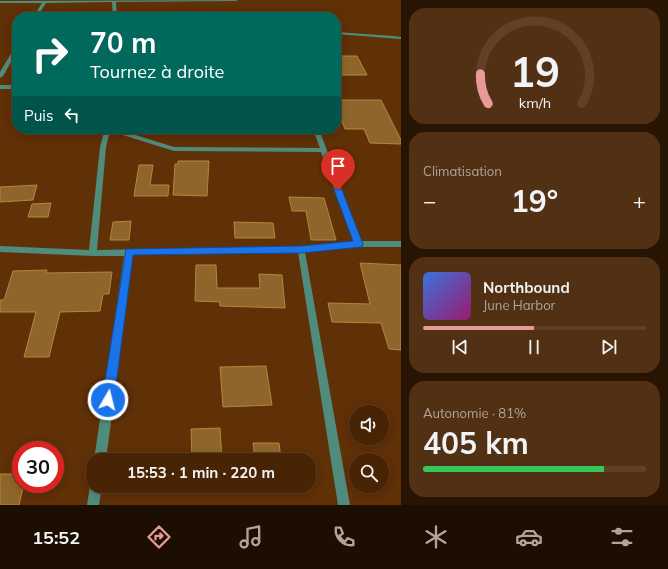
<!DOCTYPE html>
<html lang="fr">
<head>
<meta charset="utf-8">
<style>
  body { margin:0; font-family:Mulish,sans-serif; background:#523013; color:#f1f3f6; height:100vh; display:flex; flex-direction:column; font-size:15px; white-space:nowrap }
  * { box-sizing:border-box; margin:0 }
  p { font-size:13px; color:#b1a49a }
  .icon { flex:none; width:22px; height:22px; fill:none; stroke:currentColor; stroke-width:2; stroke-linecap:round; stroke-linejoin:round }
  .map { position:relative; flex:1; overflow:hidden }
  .sheet { display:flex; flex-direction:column; gap:8px; padding:8px; background:#281403; width:267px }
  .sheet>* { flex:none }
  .hud { position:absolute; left:12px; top:12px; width:329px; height:122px; border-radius:16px; box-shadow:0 2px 10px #0003,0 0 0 1px #604127; background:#00695c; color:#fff; overflow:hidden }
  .tools { position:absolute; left:349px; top:405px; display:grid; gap:8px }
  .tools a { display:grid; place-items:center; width:40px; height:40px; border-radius:50%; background:#482405; box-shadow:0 2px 10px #0003,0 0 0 1px #604127; font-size:20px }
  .speed { position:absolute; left:12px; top:441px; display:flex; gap:8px; font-size:20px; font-weight:700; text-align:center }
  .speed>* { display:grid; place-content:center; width:52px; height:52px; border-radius:50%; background:#482405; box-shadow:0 2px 10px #0003,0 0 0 1px #604127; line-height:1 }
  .speed .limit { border:6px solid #d22; background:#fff; color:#111 }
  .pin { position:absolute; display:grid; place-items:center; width:34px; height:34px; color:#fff; margin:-41px -17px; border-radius:50% 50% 50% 0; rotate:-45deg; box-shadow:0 0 4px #0007 }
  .pin .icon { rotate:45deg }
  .me { position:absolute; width:44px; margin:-22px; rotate:8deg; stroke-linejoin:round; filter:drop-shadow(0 0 3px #0008) }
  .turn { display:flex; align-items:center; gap:14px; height:84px; padding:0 12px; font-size:18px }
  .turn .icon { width:52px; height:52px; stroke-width:2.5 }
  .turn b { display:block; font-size:28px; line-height:34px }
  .then { display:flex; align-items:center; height:38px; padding:0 12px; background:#0003; gap:8px; font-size:15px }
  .big { font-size:30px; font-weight:700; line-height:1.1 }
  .sheet .tile { flex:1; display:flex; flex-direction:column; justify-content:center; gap:6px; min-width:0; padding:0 14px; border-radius:16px; background:#523013 }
  .sheet .dial { align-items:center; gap:0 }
  .dial svg { height:104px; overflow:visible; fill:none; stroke:#604127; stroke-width:7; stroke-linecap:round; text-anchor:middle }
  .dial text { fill:#f1f3f6; stroke:none }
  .song { display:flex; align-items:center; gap:12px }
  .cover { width:48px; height:48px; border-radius:6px; background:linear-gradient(135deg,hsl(220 70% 55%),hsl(320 70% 35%)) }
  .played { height:4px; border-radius:2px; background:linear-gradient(90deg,#e69b98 50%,#604127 50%) }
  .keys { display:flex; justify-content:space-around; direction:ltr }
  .heat { display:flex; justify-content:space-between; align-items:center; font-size:22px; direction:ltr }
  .charge { height:6px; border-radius:3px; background:linear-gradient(90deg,#34c759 81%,#604127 0) }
  .trip { position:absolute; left:86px; top:453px; width:230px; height:40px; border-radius:16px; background:#482405; box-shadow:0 2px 10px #0003,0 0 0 1px #604127; font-weight:700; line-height:40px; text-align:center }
  .menu { display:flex; height:64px; justify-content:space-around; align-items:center; background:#1d0e02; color:#b1a49a }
  .menu .icon { width:28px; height:28px }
  .menu .current { color:#e69b98 }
  .menu b { font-size:18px; color:#f1f3f6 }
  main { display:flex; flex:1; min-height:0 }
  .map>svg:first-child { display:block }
  .building { fill:#8e662b; stroke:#b6863e }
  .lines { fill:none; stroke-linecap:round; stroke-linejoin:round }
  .street { fill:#508c7c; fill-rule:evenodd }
  .route { fill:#1a73e8; stroke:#114b97 }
</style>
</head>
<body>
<main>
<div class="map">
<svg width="401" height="505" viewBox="0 0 401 505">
  <rect width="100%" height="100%" fill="#603007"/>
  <!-- building -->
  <g class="building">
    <polygon points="336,56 357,56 367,75 336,75"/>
    <polygon points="336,100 381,100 401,140 401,144 370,143 364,129 345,129 338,112 336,112"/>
    <polygon points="178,161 209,161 207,196 173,195 175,164 178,164"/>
    <polygon points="139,165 153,165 150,185 169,185 168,196 134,196"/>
    <polygon points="37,185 33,200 0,202 0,187"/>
    <polygon points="289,197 324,198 336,240 311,240 306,211 292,211"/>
    <polygon points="51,203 48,217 28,217 32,204"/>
    <polygon points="131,221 129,240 110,240 113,222"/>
    <polygon points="234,222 273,223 275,238 235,238"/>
    <polygon points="360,263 401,265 401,350 389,349 381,323 332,322 328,303 370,304"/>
    <polygon points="196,265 216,265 217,288 260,288 259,274 282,275 285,308 220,306 220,302 195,301"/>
    <polygon points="47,270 46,273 112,272 109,294 103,294 100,311 60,312 49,357 24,357 36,312 0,312 0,300 4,300 13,271"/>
    <polygon points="266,366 272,405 223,407 220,367"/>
    <polygon points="220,428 222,460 192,460 191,429"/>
    <polygon points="253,443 279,443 281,460 255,460"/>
    <polygon points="0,474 21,474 21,484 24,484 19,505 0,505"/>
  </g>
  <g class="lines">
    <!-- street -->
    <g class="street">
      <polygon points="238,0 236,1 116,2 117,17 113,17 112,2 46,3 37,17 33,17 42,3 0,3 0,1"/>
      <polygon points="336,32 393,36 401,37 401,39 336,34"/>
      <polygon points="15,47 17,47 17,52 3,76 0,78 0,72"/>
      <rect x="0" y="85" width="17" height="4"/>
      <path d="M105,129H116L174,147L320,148L313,129H319L361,241H401V247H358L305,252L350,505H338L298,252L133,255L106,460H94L124,256H93L0,252V246L89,250L100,147ZM110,131L174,151L321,152L353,241L301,246L97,250L106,147Z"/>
      <polygon points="93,481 93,486 102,486 99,505 87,505 90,486"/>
    </g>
  </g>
  <!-- route -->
  <polygon class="route" points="338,188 342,190 363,244 362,247 301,253 133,255 114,400 112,405 108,406 104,405 102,400 126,249 301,246 353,241 334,190"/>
</svg>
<div class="tools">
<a><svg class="icon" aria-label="sound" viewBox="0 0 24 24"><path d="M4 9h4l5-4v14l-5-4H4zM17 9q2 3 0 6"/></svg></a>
<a><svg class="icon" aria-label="search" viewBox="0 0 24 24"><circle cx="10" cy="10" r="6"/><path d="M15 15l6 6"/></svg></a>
</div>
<div class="speed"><div class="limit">30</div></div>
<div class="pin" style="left:338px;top:190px;background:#d93025"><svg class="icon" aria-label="arrive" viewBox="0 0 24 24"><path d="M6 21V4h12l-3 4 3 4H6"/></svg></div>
<svg class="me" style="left:108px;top:400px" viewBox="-20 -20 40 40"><circle r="17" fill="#1a73e8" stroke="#fff" stroke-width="3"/><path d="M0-11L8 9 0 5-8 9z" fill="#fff"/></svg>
<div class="trip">15:53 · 1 min · 220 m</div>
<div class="hud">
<div class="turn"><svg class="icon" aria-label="right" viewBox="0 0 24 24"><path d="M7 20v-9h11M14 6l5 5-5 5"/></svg><div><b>70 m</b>Tournez à droite</div></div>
<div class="then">Puis<svg class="icon" aria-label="left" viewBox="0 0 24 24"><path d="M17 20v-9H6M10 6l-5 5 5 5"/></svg></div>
</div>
</div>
<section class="sheet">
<div class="tile dial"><svg viewBox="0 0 100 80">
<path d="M14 69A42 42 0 1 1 86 69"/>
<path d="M14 69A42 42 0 0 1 8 46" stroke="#e69b98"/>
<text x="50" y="56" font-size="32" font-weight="700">19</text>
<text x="50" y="72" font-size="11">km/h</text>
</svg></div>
<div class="tile"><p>Climatisation</p>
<div class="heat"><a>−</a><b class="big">19°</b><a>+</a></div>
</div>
<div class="tile">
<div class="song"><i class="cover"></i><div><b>Northbound</b><p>June Harbor</p></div></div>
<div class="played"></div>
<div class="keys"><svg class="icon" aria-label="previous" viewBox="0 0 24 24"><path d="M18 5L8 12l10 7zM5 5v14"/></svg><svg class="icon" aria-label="pause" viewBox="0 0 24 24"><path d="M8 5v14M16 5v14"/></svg><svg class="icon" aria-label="next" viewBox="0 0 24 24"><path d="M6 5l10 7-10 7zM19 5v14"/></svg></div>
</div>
<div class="tile"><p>Autonomie · 81%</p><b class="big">405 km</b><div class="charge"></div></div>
</section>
</main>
<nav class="menu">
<b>15:52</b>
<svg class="icon current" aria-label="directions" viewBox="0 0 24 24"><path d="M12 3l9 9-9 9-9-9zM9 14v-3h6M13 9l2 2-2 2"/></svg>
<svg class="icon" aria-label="music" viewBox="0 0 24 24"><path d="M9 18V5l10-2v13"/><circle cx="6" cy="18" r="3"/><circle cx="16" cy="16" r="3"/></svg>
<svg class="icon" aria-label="phone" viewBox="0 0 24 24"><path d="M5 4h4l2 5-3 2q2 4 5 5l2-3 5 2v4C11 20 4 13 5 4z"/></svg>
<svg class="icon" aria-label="climate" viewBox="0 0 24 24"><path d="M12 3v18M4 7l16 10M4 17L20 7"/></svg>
<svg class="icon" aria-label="car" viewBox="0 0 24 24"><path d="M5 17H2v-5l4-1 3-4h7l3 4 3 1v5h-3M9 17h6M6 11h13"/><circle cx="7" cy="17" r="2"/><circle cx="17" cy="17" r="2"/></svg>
<svg class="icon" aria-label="filters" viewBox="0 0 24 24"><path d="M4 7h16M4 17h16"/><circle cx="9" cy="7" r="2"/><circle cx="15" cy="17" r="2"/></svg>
</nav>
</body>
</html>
